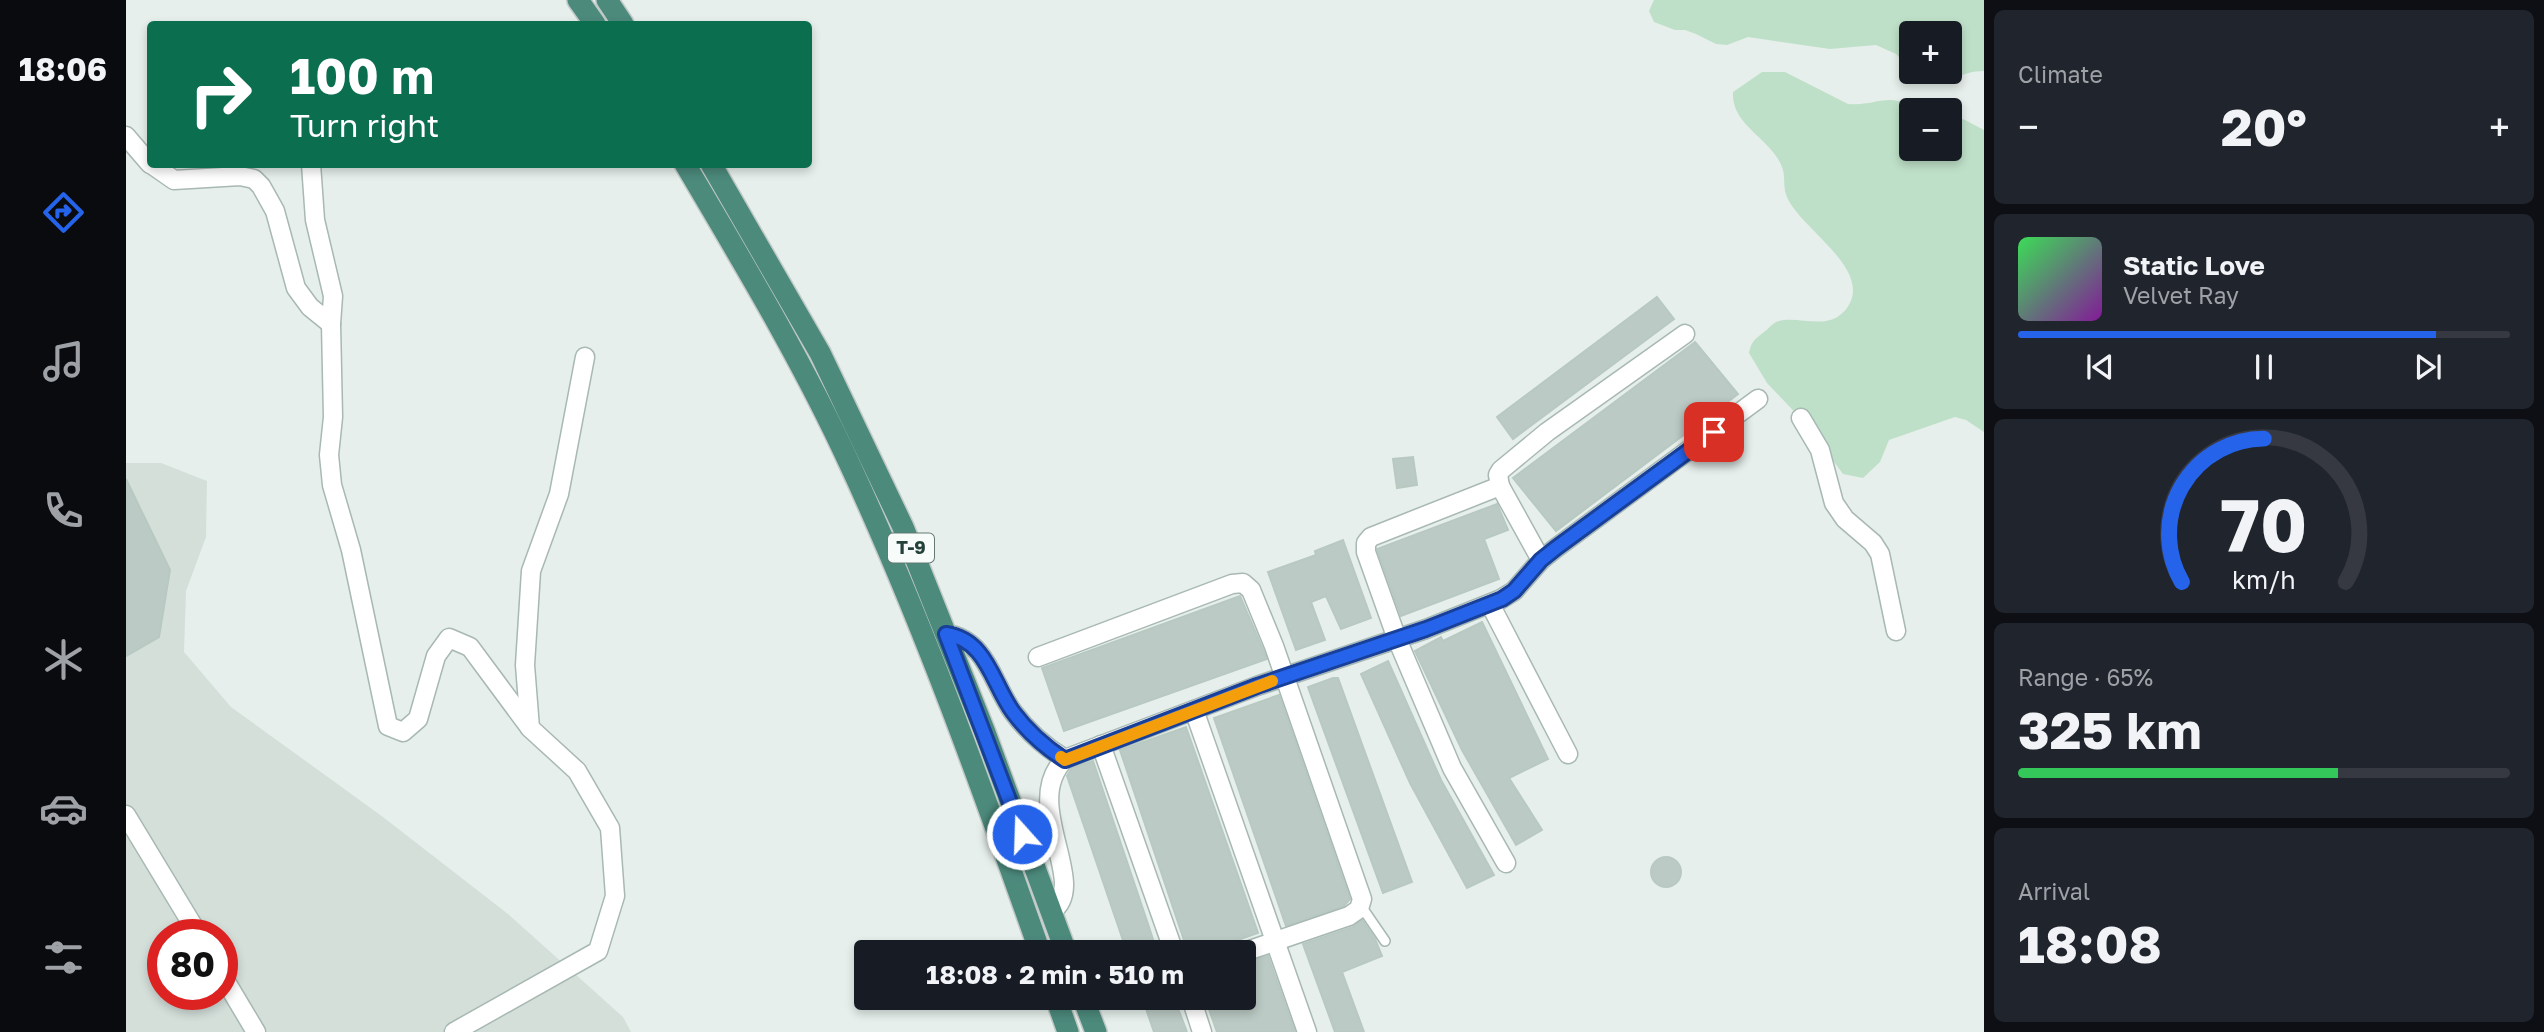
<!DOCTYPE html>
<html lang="en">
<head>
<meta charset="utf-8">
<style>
  body { margin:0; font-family:"Golos Text",sans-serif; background:#20242c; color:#f1f3f6; height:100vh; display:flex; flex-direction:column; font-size:26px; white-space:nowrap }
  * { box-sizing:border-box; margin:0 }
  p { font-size:23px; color:#9ea1a6 }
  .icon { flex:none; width:38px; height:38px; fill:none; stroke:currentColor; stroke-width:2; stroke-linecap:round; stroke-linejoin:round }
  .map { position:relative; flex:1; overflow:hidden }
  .panel { display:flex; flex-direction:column; gap:10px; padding:10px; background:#0d0f14; width:560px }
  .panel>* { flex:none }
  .top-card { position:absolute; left:21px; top:21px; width:665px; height:147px; border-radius:7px; box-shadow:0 4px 10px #0003; background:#0b6e4f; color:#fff; overflow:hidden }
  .controls { position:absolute; left:1773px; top:21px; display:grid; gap:14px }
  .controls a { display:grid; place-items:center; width:63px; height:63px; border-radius:7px; background:#171b24; box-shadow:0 4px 10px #0003; font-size:35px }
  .speed { position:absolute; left:21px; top:919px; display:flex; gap:14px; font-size:35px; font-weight:700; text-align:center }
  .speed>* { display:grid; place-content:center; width:91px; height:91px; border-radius:50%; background:#171b24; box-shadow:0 4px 10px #0003; line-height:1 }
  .speed .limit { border:10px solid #d22; background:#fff; color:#111 }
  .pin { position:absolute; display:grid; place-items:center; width:60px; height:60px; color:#fff; margin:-30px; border-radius:14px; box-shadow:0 4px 10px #0006 }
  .me { position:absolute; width:77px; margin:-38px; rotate:340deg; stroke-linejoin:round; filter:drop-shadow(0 0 5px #0008) }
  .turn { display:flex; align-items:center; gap:24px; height:147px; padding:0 28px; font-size:32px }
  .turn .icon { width:91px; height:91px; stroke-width:2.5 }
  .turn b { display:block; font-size:49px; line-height:60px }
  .big { font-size:52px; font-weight:700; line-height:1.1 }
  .panel .widget { flex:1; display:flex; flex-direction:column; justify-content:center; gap:10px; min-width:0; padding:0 24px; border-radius:10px; background:#20242c }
  .panel .dial { align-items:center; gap:0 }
  .dial svg { height:182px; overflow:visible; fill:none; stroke:#363941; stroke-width:7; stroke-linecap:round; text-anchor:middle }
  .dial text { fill:#f1f3f6; stroke:none }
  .song { display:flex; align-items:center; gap:21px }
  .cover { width:84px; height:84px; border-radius:10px; background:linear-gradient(135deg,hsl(130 70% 55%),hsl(290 70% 35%)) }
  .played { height:7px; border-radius:4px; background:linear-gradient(90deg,#2563eb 85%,#363941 85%) }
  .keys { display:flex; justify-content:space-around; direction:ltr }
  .heat { display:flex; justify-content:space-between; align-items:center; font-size:38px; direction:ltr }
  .charge { height:10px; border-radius:5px; background:linear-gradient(90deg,#34c759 65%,#363941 0) }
  .trip { position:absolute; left:728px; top:940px; width:402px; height:70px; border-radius:7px; background:#171b24; box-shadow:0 4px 10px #0003; font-weight:700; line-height:70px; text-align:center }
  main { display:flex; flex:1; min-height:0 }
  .tabs { display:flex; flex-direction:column; width:126px; justify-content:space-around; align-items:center; background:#090b0e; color:#9ea1a6 }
  .tabs .icon { width:49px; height:49px }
  .tabs .on { color:#2563eb }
  .tabs b { font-size:32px; color:#f1f3f6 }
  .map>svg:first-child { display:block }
  .built { fill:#d4dfda; fill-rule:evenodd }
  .green { fill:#bfe0c8 }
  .building { fill:#bbcac4; stroke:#b8c9c2; stroke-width:2 }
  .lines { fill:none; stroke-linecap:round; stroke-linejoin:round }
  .service-casing { stroke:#a8b8b2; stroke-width:12 }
  .minor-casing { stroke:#a8b8b2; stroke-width:21 }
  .trunk-casing { stroke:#c2cac8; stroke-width:24 }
  .service { stroke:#fff; stroke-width:9 }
  .minor { stroke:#fff; stroke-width:18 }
  .trunk { stroke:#4c8a7c; stroke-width:21 }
  .route-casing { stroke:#184099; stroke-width:18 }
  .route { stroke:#2563eb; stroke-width:12 }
  .slow { stroke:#f59e0b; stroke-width:12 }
  .labels { text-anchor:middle; stroke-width:5; stroke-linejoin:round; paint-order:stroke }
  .shield { fill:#f7fbf9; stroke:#637a73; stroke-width:2 }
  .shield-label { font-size:18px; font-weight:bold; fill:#24423a }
</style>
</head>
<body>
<main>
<nav class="tabs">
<b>18:06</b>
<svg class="icon on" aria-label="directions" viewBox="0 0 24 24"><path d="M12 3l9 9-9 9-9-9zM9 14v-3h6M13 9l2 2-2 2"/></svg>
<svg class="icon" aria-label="music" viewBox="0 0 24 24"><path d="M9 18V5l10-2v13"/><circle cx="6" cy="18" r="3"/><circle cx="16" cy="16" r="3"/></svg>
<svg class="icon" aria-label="phone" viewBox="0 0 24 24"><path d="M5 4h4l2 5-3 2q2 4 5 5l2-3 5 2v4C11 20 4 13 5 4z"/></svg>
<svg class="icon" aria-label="climate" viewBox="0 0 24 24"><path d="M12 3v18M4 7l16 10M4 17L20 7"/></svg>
<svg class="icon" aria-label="car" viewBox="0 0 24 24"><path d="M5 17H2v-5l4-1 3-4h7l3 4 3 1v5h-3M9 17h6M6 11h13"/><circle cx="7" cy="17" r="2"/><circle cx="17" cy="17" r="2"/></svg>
<svg class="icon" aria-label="filters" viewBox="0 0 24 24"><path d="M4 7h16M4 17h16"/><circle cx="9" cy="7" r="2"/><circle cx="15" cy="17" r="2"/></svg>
</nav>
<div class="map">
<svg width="1858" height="1032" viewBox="0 0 1858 1032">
  <rect width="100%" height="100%" fill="#e6efeb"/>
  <!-- built -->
  <path class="built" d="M0,463H35L81,481L80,537L60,591L58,652L105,707L257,817L382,914L497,1017L505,1032H0ZM37,934H96V994H37Z"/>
  <!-- green -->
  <g class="green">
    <path d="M1528,0H1858V71C1823,71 1828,96 1789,72H1824V33H1785V69L1770,54L1750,45L1704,49L1622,37L1601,45L1590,44L1570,34L1559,30H1549L1528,22L1523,11Z"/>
    <path d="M1636,72H1659L1722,104C1750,107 1762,90 1791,110H1785V149H1824V121L1837,119L1858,130V432L1840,420L1829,417L1763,440L1754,462L1737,478L1717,474L1680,424L1641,383L1623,353C1625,342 1629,339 1638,332C1641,330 1646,324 1650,322C1673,313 1706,336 1724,303C1742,266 1673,227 1661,197C1655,181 1663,175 1650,156C1636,135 1605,121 1607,92Z"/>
  </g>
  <!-- building -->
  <g class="building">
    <polygon points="1531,297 1548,319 1387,439 1371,417"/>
    <polygon points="1569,342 1612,394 1430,531 1387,478"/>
    <polygon points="1287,457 1291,485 1271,488 1267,459"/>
    <polygon points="0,479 44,570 33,637 0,656"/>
    <polygon points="1371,504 1382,530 1358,539 1373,579 1275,616 1251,549"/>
    <polygon points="1217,540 1245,618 1215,629 1200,596 1185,602 1199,640 1170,650 1142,572 1190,555 1189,551"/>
    <polygon points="1114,596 1141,659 938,731 916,668"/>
    <polygon points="1356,622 1422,759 1383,778 1416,830 1390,845 1336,750 1289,651 1315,637 1317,641"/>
    <polygon points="1262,661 1315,780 1368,875 1341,888 1284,783 1235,674"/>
    <polygon points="1207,678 1212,678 1286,882 1257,893 1182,687"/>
    <polygon points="1153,695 1224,899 1218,906 1160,926 1088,718"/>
    <polygon points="1060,727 1132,933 1092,947 1093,952 1062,952 994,750"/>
    <polygon points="967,761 1023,927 1031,952 1001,952 941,776 946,768"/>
    <circle cx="1540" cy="872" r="15"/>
    <polygon points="1236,920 1249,939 1256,956 1216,972 1238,1032 1209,1032 1177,944 1227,927"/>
    <polygon points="1142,956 1169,1032 1091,1032 1079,998 1125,998 1118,979 1118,963"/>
    <polygon points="1024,998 1048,998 1061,1032 1028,1032 1017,1000"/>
  </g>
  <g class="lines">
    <!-- service casing -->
    <g class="service-casing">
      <polyline id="service" points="1235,906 1259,941"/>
    </g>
    <!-- minor casing -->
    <g class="minor-casing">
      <g id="minor">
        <polyline points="0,136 24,164"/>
        <polyline points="25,164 48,180 114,176 128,179 135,186 149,211 170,288 184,307 205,324"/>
        <polyline points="185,164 189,220 207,296 205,324 207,417 203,455 206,485 225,550 262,726 277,732 292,719 310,656 323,638 344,647 404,728"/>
        <polyline points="1675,418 1694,450 1708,503 1719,519 1747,543 1754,554 1770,631"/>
        <polyline points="1374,486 1245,537 1240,543 1240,552 1271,639 1326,768 1380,863"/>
        <polyline points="1415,560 1374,486 1372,475 1375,470 1421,432 1559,334"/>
        <polyline points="1364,604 1442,754"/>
        <path d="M820,634C861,640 866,683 887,712C901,731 919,747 939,759"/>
        <polyline points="912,657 1106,584 1117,583 1125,590 1148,646 1236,899 1233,909 1223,916 1118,952"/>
        <polyline points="1068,710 1181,1032"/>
        <polyline points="975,745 1048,952"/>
        <polyline points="0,815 72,934"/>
        <path d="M925,912C966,885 893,804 939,759L1131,686L1300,629L1375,599L1388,591L1415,560L1430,548L1632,399"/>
        <polyline points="96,975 130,1032"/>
        <polyline points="1065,998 1076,1032"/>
        <polyline points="328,1032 472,951 489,896 484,828 451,771 404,728 399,665 405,571 433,494 459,357"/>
      </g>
    </g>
    <!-- trunk casing -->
    <g class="trunk-casing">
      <g id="trunk">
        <polyline points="452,0 469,24"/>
        <polyline points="481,0 497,24"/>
        <path d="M559,164C618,264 677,362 725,467C798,625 856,788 914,952"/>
        <polyline points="585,164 694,353 777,527 858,730 940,952"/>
        <polyline points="930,998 942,1032"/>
        <polyline points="957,998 970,1032"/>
      </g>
    </g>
    <!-- service -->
    <use href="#service" class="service"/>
    <!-- minor -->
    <use href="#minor" class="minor"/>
    <!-- trunk -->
    <use href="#trunk" class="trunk"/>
  </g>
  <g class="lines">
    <!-- route casing -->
    <g class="route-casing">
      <path id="route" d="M896,834L820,634C861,640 866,683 887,712C901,731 919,747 939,760L1131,686L1300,629L1376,599L1388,591L1415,560L1430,548L1588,432"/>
    </g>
    <!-- route -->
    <use href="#route" class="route"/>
    <!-- slow -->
    <polyline class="slow" points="935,757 939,760 1146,681"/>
  </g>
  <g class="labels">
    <!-- shield labels -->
    <rect class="shield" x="762" y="533.5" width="46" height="29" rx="5"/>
    <g class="shield-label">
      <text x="785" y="554">T-9</text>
    </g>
  </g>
</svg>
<div class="controls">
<a>+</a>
<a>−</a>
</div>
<div class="speed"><div class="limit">80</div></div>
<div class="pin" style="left:1588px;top:432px;background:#d93025"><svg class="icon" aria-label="arrive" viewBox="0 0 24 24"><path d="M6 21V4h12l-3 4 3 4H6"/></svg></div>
<svg class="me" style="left:896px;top:834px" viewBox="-20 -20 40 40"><circle r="17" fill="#2563eb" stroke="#fff" stroke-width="3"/><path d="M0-11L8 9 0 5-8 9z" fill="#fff"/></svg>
<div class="trip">18:08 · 2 min · 510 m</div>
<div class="top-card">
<div class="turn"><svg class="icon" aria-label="right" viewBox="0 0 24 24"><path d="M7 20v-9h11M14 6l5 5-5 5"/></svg><div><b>100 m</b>Turn right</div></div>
</div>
</div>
<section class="panel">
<div class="widget"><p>Climate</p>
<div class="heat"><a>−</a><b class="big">20°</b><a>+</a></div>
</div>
<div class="widget">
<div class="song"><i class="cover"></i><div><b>Static Love</b><p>Velvet Ray</p></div></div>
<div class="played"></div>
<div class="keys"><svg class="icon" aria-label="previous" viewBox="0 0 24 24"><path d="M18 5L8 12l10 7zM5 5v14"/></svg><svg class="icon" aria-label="pause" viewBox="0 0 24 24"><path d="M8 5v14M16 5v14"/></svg><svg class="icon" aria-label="next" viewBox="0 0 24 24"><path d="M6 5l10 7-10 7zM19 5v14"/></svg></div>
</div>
<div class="widget dial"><svg viewBox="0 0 100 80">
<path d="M14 69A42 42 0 1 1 86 69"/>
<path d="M14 69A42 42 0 0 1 50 6" stroke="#2563eb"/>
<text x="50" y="56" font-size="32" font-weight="700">70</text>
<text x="50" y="72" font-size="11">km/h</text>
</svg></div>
<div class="widget"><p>Range · 65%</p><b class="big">325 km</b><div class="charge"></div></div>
<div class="widget"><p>Arrival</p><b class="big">18:08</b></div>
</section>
</main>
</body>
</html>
